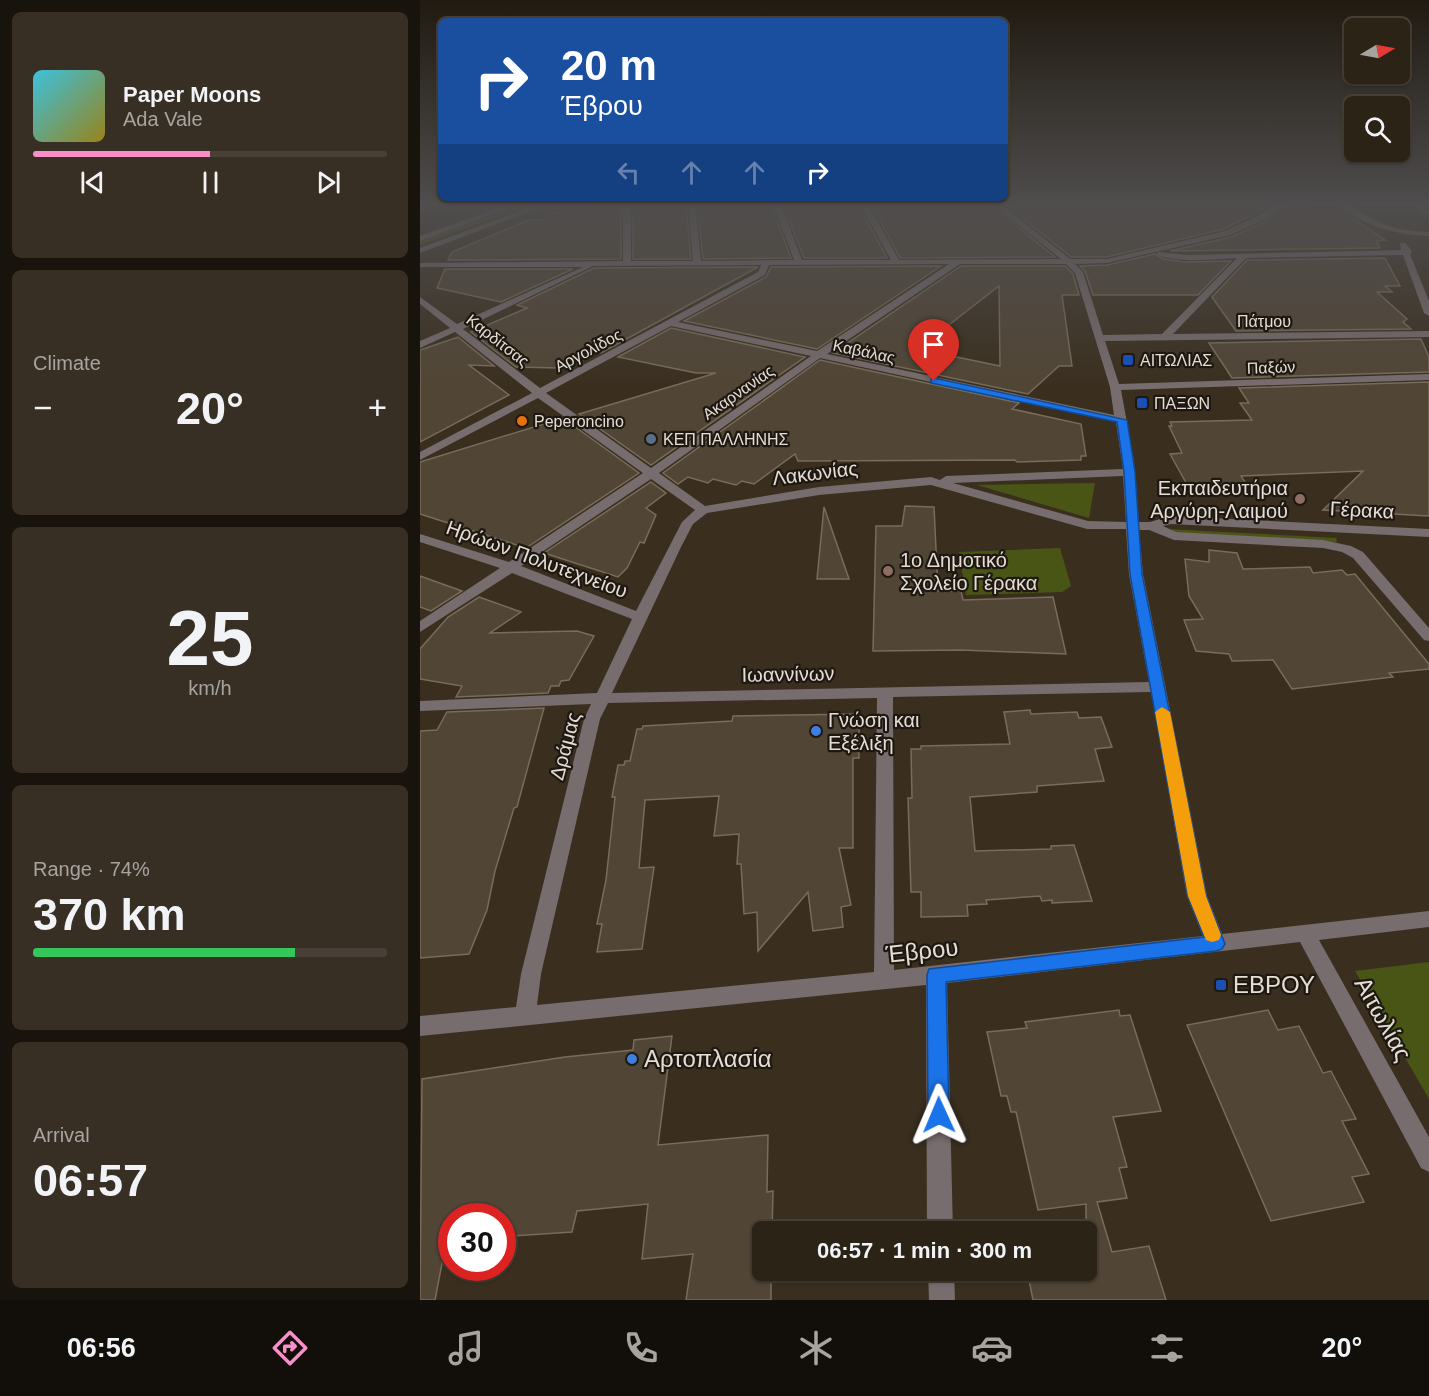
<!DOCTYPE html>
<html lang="en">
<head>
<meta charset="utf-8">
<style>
  body { margin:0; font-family:Helvetica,sans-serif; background:#382f24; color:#f1f3f6; height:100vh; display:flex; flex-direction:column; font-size:22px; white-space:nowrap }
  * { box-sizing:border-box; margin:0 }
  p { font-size:20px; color:#a6a4a1 }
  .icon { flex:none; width:33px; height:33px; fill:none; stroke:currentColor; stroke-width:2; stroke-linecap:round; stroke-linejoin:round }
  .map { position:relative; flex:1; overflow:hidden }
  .panel { display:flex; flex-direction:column; gap:12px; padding:12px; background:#18130d; width:420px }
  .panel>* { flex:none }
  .top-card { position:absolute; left:18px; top:18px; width:570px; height:183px; border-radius:9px; box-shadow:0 2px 4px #0004,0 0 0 2px #484036; background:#1a4fa0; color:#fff; overflow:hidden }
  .needle { width:39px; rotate:80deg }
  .tools { position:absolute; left:924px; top:18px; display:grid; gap:12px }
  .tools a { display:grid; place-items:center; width:66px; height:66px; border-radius:9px; background:#2c2317; box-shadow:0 2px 4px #0004,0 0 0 2px #484036; font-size:30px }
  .speed { position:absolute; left:18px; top:1203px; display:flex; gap:12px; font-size:30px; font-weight:700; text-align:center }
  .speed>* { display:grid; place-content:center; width:78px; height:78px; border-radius:50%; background:#2c2317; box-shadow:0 2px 4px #0004,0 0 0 2px #484036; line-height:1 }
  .speed .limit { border:9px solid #d22; background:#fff; color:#111 }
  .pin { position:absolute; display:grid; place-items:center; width:51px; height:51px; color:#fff; margin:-62px -26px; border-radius:50% 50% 50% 0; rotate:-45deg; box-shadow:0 0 6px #0007 }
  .pin .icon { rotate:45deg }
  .me { position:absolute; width:66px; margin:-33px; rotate:359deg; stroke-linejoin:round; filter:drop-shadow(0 0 4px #0008) }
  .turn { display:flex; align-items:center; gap:21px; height:126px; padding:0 24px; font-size:27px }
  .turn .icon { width:78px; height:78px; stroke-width:2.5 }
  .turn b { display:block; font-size:42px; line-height:51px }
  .lanes { display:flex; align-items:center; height:57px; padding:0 24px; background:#0003; justify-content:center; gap:30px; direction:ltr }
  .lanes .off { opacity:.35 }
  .big { font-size:45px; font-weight:800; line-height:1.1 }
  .panel .card { flex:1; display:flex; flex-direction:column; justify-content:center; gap:9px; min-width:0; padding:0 21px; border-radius:9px; background:#382f24 }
  .panel .dial { align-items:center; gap:0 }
  .dial b { font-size:78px; line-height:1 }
  .song { display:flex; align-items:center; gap:18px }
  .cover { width:72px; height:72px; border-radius:9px; background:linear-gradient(135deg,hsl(190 70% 55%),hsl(50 70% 35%)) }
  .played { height:6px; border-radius:3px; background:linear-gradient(90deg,#f98fc9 50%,#484036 50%) }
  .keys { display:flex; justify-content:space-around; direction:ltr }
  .heat { display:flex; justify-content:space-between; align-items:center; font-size:33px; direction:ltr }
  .charge { height:9px; border-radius:4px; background:linear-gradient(90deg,#34c759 74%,#484036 0) }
  .trip { position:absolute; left:332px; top:1221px; width:345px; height:60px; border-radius:9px; background:#2c2317; box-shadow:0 2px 4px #0004,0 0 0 2px #484036; font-weight:800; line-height:60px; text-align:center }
  .dock { display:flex; height:96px; justify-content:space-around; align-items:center; background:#120e09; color:#a6a4a1 }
  .dock .icon { width:42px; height:42px }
  .dock .current { color:#f98fc9 }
  .dock b { font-size:27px; color:#f1f3f6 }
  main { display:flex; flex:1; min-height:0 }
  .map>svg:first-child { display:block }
  .green { fill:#495515 }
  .building { fill:#514535; stroke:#786c5a; stroke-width:1.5; fill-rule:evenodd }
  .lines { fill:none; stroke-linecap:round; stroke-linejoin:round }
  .minor { fill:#776c6e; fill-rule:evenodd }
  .route { fill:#1a73e8; stroke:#114b97; stroke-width:1.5 }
  .slow { fill:#f59e0b }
  .transit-dot { fill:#1a4fb4; stroke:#1d1811; stroke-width:2 }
  .food-dot { fill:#e8710a; stroke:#1d1811; stroke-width:2 }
  .service-dot { fill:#5c6f8a; stroke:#1d1811; stroke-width:2 }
  .education-dot { fill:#8d6e63; stroke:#1d1811; stroke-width:2 }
  .shop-dot { fill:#3f7fe0; stroke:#1d1811; stroke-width:2 }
  .labels { text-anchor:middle; stroke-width:4.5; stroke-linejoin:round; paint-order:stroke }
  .far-street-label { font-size:16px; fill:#e5ddd4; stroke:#1d1811 }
  .far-poi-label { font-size:16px; fill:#e5ddd4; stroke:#1d1811; text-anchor:start }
  .street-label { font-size:20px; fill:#e5ddd4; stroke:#1d1811 }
  .poi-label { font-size:20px; fill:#e5ddd4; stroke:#1d1811; text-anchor:start }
  .near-street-label { font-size:24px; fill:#e5ddd4; stroke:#1d1811 }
  .near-poi-label { font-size:24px; fill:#e5ddd4; stroke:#1d1811; text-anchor:start }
</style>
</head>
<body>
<main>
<section class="panel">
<div class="card">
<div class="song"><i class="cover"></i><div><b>Paper Moons</b><p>Ada Vale</p></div></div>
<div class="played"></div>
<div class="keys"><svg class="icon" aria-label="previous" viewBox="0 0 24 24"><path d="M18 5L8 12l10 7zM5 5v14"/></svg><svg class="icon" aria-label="pause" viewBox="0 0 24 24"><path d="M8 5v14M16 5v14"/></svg><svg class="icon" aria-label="next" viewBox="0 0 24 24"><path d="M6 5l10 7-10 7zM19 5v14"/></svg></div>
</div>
<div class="card"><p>Climate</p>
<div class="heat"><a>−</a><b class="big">20°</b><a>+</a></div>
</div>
<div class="card dial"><b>25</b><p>km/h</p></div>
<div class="card"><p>Range · 74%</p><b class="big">370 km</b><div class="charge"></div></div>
<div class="card"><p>Arrival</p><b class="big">06:57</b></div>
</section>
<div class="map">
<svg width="1009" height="1300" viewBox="0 0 1009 1300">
  <rect width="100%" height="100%" fill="#3a2f1f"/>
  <!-- green -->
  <g class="green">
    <polygon points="102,204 113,204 0,245 0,241"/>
    <polygon points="675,483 669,518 557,485"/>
    <polygon points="747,529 916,538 917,542 747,532"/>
    <polygon points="640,548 651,586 642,592 546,595 539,552"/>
    <polygon points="1009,962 1009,1099 935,971"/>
  </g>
  <!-- building -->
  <g class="building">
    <polygon points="186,204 201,204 201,259 28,260 32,252 109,220 122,220 135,213 172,211 173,205"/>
    <polygon points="213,204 266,204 271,259 213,259"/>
    <polygon points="277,204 351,204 371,258 283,259"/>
    <polygon points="363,204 438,204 467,258 384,258"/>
    <polygon points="451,204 570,204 635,257 480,258"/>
    <polygon points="585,204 853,204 804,229 687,257 651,257"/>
    <polygon points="869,204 887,204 888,210 921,210 965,240 956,241 960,248 750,251 811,237 841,224"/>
    <polygon points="735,254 744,259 764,262 811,261 778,295 673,295 665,271 660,266 687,265"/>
    <polygon points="965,258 980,286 965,286 972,292 957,292 987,319 983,322 991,329 816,331 792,297 827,260"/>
    <polygon points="521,266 397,349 264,321 346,277 351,267"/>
    <path d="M541,266H645L653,274L659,295H642L652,366H639L608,394L413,353ZM579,286L580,366L498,349Z"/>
    <polygon points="338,267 181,353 171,351 139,368 96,367 51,332 107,308 97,305 174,268"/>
    <polygon points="25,269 153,269 81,302 17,288"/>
    <polygon points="251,328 385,357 231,465 159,414 296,373 276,373 198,357"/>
    <polygon points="38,337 74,366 49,365 89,395 0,442 0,350"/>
    <polygon points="1001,339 1009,357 1009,372 812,378 789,343"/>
    <polygon points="400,360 599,403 592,409 661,424 666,456 661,456 661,460 597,462 595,460 378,461 375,454 334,484 322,481 316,485 293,479 288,483 268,477 258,484 243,473"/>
    <polygon points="1009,382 1009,516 903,510 943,471 821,476 827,485 769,488 750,454 762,453 749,426 752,426 750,422 832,420 820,403 829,403 819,388"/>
    <polygon points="143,418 219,473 106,548 0,514 0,462"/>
    <polygon points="231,482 246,493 226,508 236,515 224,543 220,542 207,568 198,577 124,553"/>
    <polygon points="485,506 514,507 518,591 541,591 543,600 633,597 646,654 540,650 453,651 456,526 482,526"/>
    <polygon points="404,507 429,579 397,579"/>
    <polygon points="789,550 817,553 823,569 890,567 893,573 922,570 927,575 935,574 1009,664 1009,669 969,673 973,677 872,689 853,660 812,661 809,654 776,651 764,620 783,619 769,596 765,559 789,562"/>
    <polygon points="0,576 42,591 11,611 0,607"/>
    <polygon points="59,597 101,612 70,633 157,631 174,636 149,680 141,681 139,686 131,686 128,693 36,697 42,686 0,679 0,649 28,617"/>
    <polygon points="124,708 97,807 94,808 75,871 67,910 49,954 0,958 0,731 17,730 27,712"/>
    <polygon points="610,710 611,714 657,712 659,718 681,717 692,747 675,749 684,781 617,786 617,792 550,797 555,851 631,849 631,846 654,845 672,901 632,903 632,900 622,901 620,896 566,900 567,904 547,905 548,916 501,917 501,892 491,892 488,798 492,798 491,749 501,749 501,746 590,744 584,712"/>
    <polygon points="439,714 439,758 433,758 433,848 419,848 431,905 421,907 423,927 393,931 388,892 338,951 337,912 324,914 321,864 317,864 319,834 294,836 299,796 225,800 219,868 234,867 222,949 177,952 182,924 177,924 186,880 195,797 192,797 198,765 204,765 205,761 210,761 217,729 222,729 223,726 312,721 313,716"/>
    <polygon points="699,1010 700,1016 710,1015 741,1111 693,1117 707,1167 699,1168 707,1198 677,1202 692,1252 729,1246 746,1300 613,1300 607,1270 666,1270 666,1204 618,1210 596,1112 591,1112 587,1096 581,1096 567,1032 607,1028 605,1022"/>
    <polygon points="848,1010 858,1030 879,1026 903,1073 911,1071 936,1119 922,1121 949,1174 932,1177 944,1202 851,1221 767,1025"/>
    <polygon points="252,1036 238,1145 348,1135 347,1192 353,1191 352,1232 342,1232 342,1270 351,1270 351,1300 266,1300 273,1254 222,1259 228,1204 157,1211 152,1232 93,1236 95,1231 82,1232 82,1216 31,1216 15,1300 0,1300 2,1079 145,1057 213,1050 214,1040"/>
  </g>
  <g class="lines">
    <!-- minor -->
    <g class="minor">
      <polygon points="1,204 9,204 0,213"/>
      <polygon points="89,204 100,204 0,241 0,236"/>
      <polygon points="119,204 130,204 0,253 0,248"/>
      <path d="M203,204H211V261H273L268,204L275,205L281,261L374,260L353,204H361L382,260H471L440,204H448L479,260L641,259L572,204H581L650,259H687L805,231L834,218L858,204H867L840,222L810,235L687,263L655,264L663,272L683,335L742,334L817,258C797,259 753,264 737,254L738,252L769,255L981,250L980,243H986L992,252L990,254L1009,301V316L1004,313L983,255L826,258L753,334L1009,331V337L685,341L699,384L1009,374V380L701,390L714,461L719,522H730L750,516L1009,529V537L751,524L743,526L756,532L903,540L931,546L943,552L1009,628V641L1004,640L933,558L922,552L903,548L754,540L729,530H719L723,574L787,896L802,934L1009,911V927L899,940L1009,1137V1172L1001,1168L880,942L527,983L533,1232H507L506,985L0,1036V1016L96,1007L101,974L164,719L171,704L0,711V701L177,693L212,619L92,573L0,632V621L80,568L0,542V534L89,562L223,473L118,398L0,460V452L112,393L35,332L0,348V341L30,328L0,304V297L37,324L163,267H0V263L203,261ZM529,264L397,351L258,322L345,275L349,265ZM646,264L655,273L690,387L694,415L407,354L540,264ZM341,265L338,272L120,388L43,329L173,266ZM251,326L391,356L231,468L126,393ZM400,358L696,422L703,469L526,476L520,480L511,477L399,487L285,506L239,473ZM703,476L706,522L668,521L533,483ZM231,479L275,510L262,522L216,611L101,566ZM511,485L667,529H706L709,574L729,682L192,693L261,547L273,524L287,513L399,495ZM731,692L767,896L783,936L474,970L473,697ZM457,698L454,972L117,1005L121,974L180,719L188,703Z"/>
      <path d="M917,204C933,204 947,217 961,223C977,230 992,231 1009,232V236C976,235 943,226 917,204Z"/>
      <polygon points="992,204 1000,204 1009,211 1009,217"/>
      <polygon points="508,1270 534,1270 535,1300 509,1300"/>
    </g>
  </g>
  <!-- sky -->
  <linearGradient id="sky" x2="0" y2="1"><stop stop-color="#201a11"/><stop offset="0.53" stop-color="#4f4d4d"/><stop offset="1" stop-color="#4f4d4d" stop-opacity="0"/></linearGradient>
  <rect width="1009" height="386" fill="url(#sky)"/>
  <!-- route -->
  <polygon class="route" points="514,378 707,420 715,472 722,574 786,896 805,944 802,949 796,951 526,982 529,1115 526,1122 519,1125 511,1122 508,1115 507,975 509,969 784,937 768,896 710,574 704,472 697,422 511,383 511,379"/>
  <!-- slow -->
  <polygon class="slow" points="742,707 750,712 786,896 801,935 799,940 792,942 786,940 768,896 735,712"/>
  <!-- markers -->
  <g class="transit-dot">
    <rect x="702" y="354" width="12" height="12" rx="3"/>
    <rect x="716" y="397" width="12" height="12" rx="3"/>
    <rect x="795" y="979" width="12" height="12" rx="3"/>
  </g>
  <circle class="food-dot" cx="102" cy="421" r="6"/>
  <circle class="service-dot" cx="231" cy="439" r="6"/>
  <g class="education-dot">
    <circle cx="880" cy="499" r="6"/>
    <circle cx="468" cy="571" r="6"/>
  </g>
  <g class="shop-dot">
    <circle cx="396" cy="731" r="6"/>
    <circle cx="212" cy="1059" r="6"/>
  </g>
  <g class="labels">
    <!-- far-street labels -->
    <g class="far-street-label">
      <text x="844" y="327">Πάτμου</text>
      <text transform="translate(78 340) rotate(38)" y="6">Καρδίτσας</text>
      <text transform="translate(168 350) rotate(-28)" y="6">Αργολίδος</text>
      <text transform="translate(444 351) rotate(12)" y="6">Καβάλας</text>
      <text transform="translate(851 367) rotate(-2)" y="6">Παξών</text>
      <text transform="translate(318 392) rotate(-35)" y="6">Ακαρνανίας</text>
    </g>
    <!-- far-poi labels -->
    <g class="far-poi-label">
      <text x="720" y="366">ΑΙΤΩΛΙΑΣ</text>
      <text x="734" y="409">ΠΑΞΩΝ</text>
      <text x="114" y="427">Peperoncino</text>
      <text x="243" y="445">ΚΕΠ ΠΑΛΛΗΝΗΣ</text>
    </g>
    <!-- street labels -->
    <g class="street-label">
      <text transform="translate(395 473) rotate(-7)" y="7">Λακωνίας</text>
      <text transform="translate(942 510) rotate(3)" y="7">Γέρακα</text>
      <text transform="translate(117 559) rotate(20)" y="7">Ηρώων Πολυτεχνείου</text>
      <text transform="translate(368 674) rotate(-1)" y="7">Ιωαννίνων</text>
      <text transform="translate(145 746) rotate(-75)" y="7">Δράμας</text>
    </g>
    <!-- poi labels -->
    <g class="poi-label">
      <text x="868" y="495" text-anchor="end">Εκπαιδευτήρια<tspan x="868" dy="23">Αργύρη-Λαιμού</tspan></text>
      <text x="480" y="567">1ο Δημοτικό<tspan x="480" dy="23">Σχολείο Γέρακα</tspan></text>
      <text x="408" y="727">Γνώση και<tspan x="408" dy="23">Εξέλιξη</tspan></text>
    </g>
    <!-- near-street labels -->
    <g class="near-street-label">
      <text transform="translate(502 951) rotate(-6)" y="8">Έβρου</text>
      <text transform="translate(963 1019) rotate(61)" y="8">Αιτωλίας</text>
    </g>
    <!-- near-poi labels -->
    <g class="near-poi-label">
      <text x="813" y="993">ΕΒΡΟΥ</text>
      <text x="224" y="1067">Αρτοπλασία</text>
    </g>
  </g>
</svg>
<div class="tools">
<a><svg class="needle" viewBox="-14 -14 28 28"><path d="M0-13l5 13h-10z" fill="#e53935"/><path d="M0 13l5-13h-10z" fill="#a6a4a1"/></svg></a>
<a><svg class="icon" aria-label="search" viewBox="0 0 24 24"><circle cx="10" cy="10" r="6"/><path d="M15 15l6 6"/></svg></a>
</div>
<div class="speed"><div class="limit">30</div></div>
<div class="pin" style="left:514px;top:381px;background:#d93025"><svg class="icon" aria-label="arrive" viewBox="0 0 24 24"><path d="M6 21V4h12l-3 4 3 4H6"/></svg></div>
<svg class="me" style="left:519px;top:1115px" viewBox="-20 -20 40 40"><path d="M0-17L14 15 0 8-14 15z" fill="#1a73e8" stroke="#fff" stroke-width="4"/></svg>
<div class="trip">06:57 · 1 min · 300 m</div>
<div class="top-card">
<div class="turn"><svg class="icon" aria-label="right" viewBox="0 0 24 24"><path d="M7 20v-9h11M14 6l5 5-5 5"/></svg><div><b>20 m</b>Έβρου</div></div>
<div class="lanes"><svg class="icon off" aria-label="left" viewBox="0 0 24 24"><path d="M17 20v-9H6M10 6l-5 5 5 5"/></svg><svg class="icon off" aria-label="ahead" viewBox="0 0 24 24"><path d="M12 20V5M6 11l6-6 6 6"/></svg><svg class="icon off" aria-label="ahead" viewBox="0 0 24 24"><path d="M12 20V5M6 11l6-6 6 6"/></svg><svg class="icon" aria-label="right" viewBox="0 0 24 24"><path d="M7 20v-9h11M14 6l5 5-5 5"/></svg></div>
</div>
</div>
</main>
<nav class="dock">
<b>06:56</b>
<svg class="icon current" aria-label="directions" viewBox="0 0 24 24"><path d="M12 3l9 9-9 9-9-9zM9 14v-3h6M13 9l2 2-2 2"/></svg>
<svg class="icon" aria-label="music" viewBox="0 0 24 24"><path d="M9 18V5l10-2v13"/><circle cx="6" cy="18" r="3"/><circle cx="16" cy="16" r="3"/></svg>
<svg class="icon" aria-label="phone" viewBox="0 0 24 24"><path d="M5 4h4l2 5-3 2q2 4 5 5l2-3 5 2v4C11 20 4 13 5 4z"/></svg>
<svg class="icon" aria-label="climate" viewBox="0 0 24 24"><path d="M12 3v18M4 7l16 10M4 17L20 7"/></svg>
<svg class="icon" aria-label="car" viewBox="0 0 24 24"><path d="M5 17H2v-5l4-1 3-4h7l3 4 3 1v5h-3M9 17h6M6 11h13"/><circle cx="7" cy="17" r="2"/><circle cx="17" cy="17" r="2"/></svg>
<svg class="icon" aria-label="filters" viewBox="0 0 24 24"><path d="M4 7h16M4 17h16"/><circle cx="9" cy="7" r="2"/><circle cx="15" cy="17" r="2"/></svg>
<b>20°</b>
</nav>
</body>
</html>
